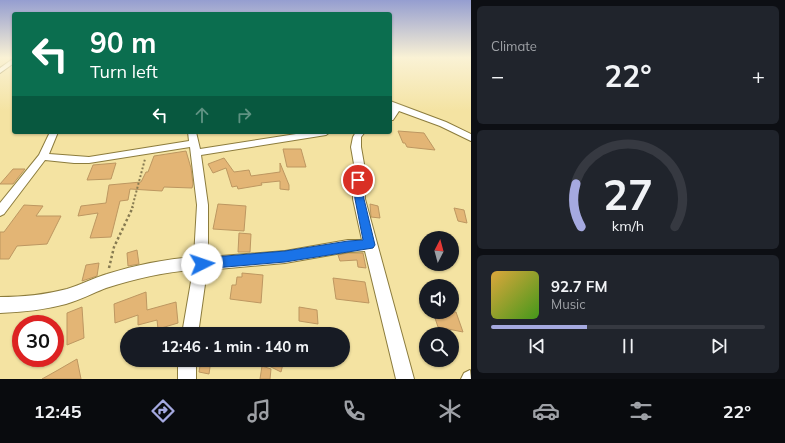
<!DOCTYPE html>
<html lang="en">
<head>
<meta charset="utf-8">
<style>
  body { margin:0; font-family:Mulish,sans-serif; background:#20242c; color:#f1f3f6; height:100vh; display:flex; flex-direction:column; font-size:15px; white-space:nowrap }
  * { box-sizing:border-box; margin:0 }
  p { font-size:13px; color:#9ea1a6 }
  .icon { flex:none; width:22px; height:22px; fill:none; stroke:currentColor; stroke-width:2; stroke-linecap:round; stroke-linejoin:round }
  .map { position:relative; flex:1; overflow:hidden }
  .side { display:flex; flex-direction:column; gap:6px; padding:6px; background:#0d0f14; width:314px }
  .side>* { flex:none }
  .hud { position:absolute; left:12px; top:12px; width:380px; height:122px; border-radius:4px; box-shadow:0 1px 3px #0004; background:#0b6e4f; color:#fff; overflow:hidden }
  .needle { width:26px; rotate:6deg }
  .controls { position:absolute; left:419px; top:231px; display:grid; gap:8px }
  .controls a { display:grid; place-items:center; width:40px; height:40px; border-radius:50%; background:#171b24; box-shadow:0 1px 3px #0004; font-size:20px }
  .speed { position:absolute; left:12px; top:315px; display:flex; gap:8px; font-size:20px; font-weight:700; text-align:center }
  .speed>* { display:grid; place-content:center; width:52px; height:52px; border-radius:50%; background:#171b24; box-shadow:0 1px 3px #0004; line-height:1 }
  .speed .limit { border:6px solid #d22; background:#fff; color:#111 }
  .pin { position:absolute; display:grid; place-items:center; width:34px; height:34px; color:#fff; margin:-17px; border:2px solid #fff; border-radius:50%; box-shadow:0 1px 4px #0007 }
  .me { position:absolute; width:44px; margin:-22px; rotate:86deg; stroke-linejoin:round; filter:drop-shadow(0 0 3px #0008) }
  .turn { display:flex; align-items:center; gap:14px; height:84px; padding:0 12px; font-size:18px }
  .turn .icon { width:52px; height:52px; stroke-width:2.5 }
  .turn b { display:block; font-size:28px; line-height:34px }
  .lanes { display:flex; align-items:center; height:38px; padding:0 12px; background:#0003; justify-content:center; gap:20px; direction:ltr }
  .lanes .off { opacity:.35 }
  .big { font-size:30px; font-weight:700; line-height:1.1 }
  .side .card { flex:1; display:flex; flex-direction:column; justify-content:center; gap:6px; min-width:0; padding:0 14px; border-radius:6px; background:#20242c }
  .side .dial { align-items:center; gap:0 }
  .dial svg { height:104px; overflow:visible; fill:none; stroke:#363941; stroke-width:7; stroke-linecap:round; text-anchor:middle }
  .dial text { fill:#f1f3f6; stroke:none }
  .song { display:flex; align-items:center; gap:12px }
  .cover { width:48px; height:48px; border-radius:6px; background:linear-gradient(135deg,hsl(40 70% 55%),hsl(100 70% 35%)) }
  .played { height:4px; border-radius:2px; background:linear-gradient(90deg,#a5a9e0 35%,#363941 35%) }
  .keys { display:flex; justify-content:space-around; direction:ltr }
  .heat { display:flex; justify-content:space-between; align-items:center; font-size:22px; direction:ltr }
  .trip { position:absolute; left:120px; top:327px; width:230px; height:40px; border-radius:20px; background:#171b24; box-shadow:0 1px 3px #0004; font-weight:700; line-height:40px; text-align:center }
  .menu { display:flex; height:64px; justify-content:space-around; align-items:center; background:#090b0e; color:#9ea1a6 }
  .menu .icon { width:28px; height:28px }
  .menu .current { color:#a5a9e0 }
  .menu b { font-size:18px; color:#f1f3f6 }
  main { display:flex; flex:1; min-height:0 }
  .map>svg:first-child { display:block }
  .building { fill:#e3b575; stroke:#bd9761 }
  .lines { fill:none; stroke-linecap:round; stroke-linejoin:round }
  .minor-casing { stroke:#8c7c3d; stroke-width:2 }
  .path-far1 { stroke:#867a51; stroke-width:2; stroke-dasharray:2 2; stroke-linecap:butt }
  .path { stroke:#867a51; stroke-width:2.5; stroke-dasharray:2.5 2.5; stroke-linecap:butt }
  .minor { fill:#fff; fill-rule:evenodd }
  .route { fill:#1a73e8; stroke:#114b97 }
</style>
</head>
<body>
<main>
<div class="map">
<svg width="471" height="379" viewBox="0 0 471 379">
  <rect width="100%" height="100%" fill="#f4e3a2"/>
  <!-- building -->
  <g class="building">
    <polygon points="398,131 424,133 435,150 407,147 405,143 403,143"/>
    <polygon points="283,149 301,149 306,167 287,167"/>
    <polygon points="186,151 191,168 193,184 192,188 164,187 162,191 130,189 128,200 120,201 111,237 90,238 98,213 78,216 81,206 106,203 109,185 141,182 146,172 148,172 154,156"/>
    <polygon points="224,158 234,172 249,170 251,176 280,172 280,163 289,185 289,190 280,189 280,181 261,183 262,185 238,189 237,186 232,187 226,168 213,173 208,164"/>
    <polygon points="116,163 111,179 87,180 93,165"/>
    <polygon points="13,169 25,169 13,184 0,184"/>
    <polygon points="218,204 246,206 244,231 213,229"/>
    <polygon points="370,204 378,206 380,218 371,217"/>
    <polygon points="24,205 43,206 36,216 61,216 47,244 17,246 9,259 0,259 0,232 4,232"/>
    <polygon points="454,208 464,210 467,223 458,221"/>
    <polygon points="239,233 251,234 250,252 238,252"/>
    <polygon points="137,250 139,264 128,266 127,253"/>
    <polygon points="348,253 363,253 366,268 358,267 357,260 340,261 338,255"/>
    <polygon points="99,263 97,276 82,281 86,265"/>
    <polygon points="242,273 263,275 261,303 230,299 232,285 236,285 237,277 242,277"/>
    <polygon points="333,278 365,282 369,303 336,299"/>
    <polygon points="146,292 147,310 176,302 178,323 158,329 157,320 138,325 138,315 115,323 114,304"/>
    <polygon points="82,307 84,338 67,345 67,313"/>
    <polygon points="299,307 317,310 318,324 299,321"/>
    <polygon points="433,312 456,312 463,332 438,327"/>
    <polygon points="77,359 81,379 42,379 58,370"/>
    <polygon points="201,360 211,360 209,374 199,372"/>
    <polygon points="257,360 284,360 281,372"/>
    <polygon points="262,366 271,369 270,379 260,379"/>
  </g>
  <g class="lines">
    <!-- minor casing -->
    <g class="minor-casing">
      <g id="minor">
        <polygon points="14,58 14,63 0,73 0,68"/>
        <polygon points="390,101 446,122 471,134 471,141 440,126 399,111 393,120 390,120"/>
        <path d="M50,132H58L49,154L89,157L189,141L188,132H196L200,149L309,132H330L326,135L201,155L208,205V257L285,251L348,240H362L353,199L354,164L351,147L353,137L356,132H365L361,137V147L364,164L365,199L414,379H396L365,251L348,252L285,263L207,270L198,334H182L193,270C163,272 134,279 106,288C93,293 80,300 66,304C44,310 23,312 0,313V297C23,297 44,295 67,289C81,285 93,278 107,274C136,265 165,259 194,257L197,205L190,147L89,163H74L45,160L4,214L0,216V203L39,155Z"/>
        <rect x="178" y="360" width="18" height="19"/>
        <polygon points="470,370 471,379 461,379 464,373"/>
      </g>
    </g>
    <!-- path-far1 -->
    <polyline class="path-far1" points="132,208 145,159"/>
    <!-- path -->
    <polyline class="path" points="109,268 114,247 133,207"/>
    <!-- minor -->
    <use href="#minor" class="minor"/>
  </g>
  <!-- sky -->
  <linearGradient id="sky" x2="0" y2="1"><stop stop-color="#959ed0"/><stop offset="0.52" stop-color="#faf2d5"/><stop offset="1" stop-color="#faf2d5" stop-opacity="0"/></linearGradient>
  <rect width="471" height="111" fill="url(#sky)"/>
  <!-- route -->
  <polygon class="route" points="358,177 362,180 364,199 375,245 373,248 285,262 202,269 198,268 196,264 198,260 202,258 285,251 348,241 363,240 355,199 353,180"/>
</svg>
<div class="controls">
<a><svg class="needle" viewBox="-14 -14 28 28"><path d="M0-13l5 13h-10z" fill="#e53935"/><path d="M0 13l5-13h-10z" fill="#9ea1a6"/></svg></a>
<a><svg class="icon" aria-label="sound" viewBox="0 0 24 24"><path d="M4 9h4l5-4v14l-5-4H4zM17 9q2 3 0 6"/></svg></a>
<a><svg class="icon" aria-label="search" viewBox="0 0 24 24"><circle cx="10" cy="10" r="6"/><path d="M15 15l6 6"/></svg></a>
</div>
<div class="speed"><div class="limit">30</div></div>
<div class="pin" style="left:358px;top:180px;background:#d93025"><svg class="icon" aria-label="arrive" viewBox="0 0 24 24"><path d="M6 21V4h12l-3 4 3 4H6"/></svg></div>
<svg class="me" style="left:202px;top:264px" viewBox="-20 -20 40 40"><circle r="19" fill="#fff"/><path d="M0-13L10 11 0 6-10 11z" fill="#1a73e8"/></svg>
<div class="trip">12:46 · 1 min · 140 m</div>
<div class="hud">
<div class="turn"><svg class="icon" aria-label="left" viewBox="0 0 24 24"><path d="M17 20v-9H6M10 6l-5 5 5 5"/></svg><div><b>90 m</b>Turn left</div></div>
<div class="lanes"><svg class="icon" aria-label="left" viewBox="0 0 24 24"><path d="M17 20v-9H6M10 6l-5 5 5 5"/></svg><svg class="icon off" aria-label="ahead" viewBox="0 0 24 24"><path d="M12 20V5M6 11l6-6 6 6"/></svg><svg class="icon off" aria-label="right" viewBox="0 0 24 24"><path d="M7 20v-9h11M14 6l5 5-5 5"/></svg></div>
</div>
</div>
<section class="side">
<div class="card"><p>Climate</p>
<div class="heat"><a>−</a><b class="big">22°</b><a>+</a></div>
</div>
<div class="card dial"><svg viewBox="0 0 100 80">
<path d="M14 69A42 42 0 1 1 86 69"/>
<path d="M14 69A42 42 0 0 1 10 36" stroke="#a5a9e0"/>
<text x="50" y="56" font-size="32" font-weight="700">27</text>
<text x="50" y="72" font-size="11">km/h</text>
</svg></div>
<div class="card">
<div class="song"><i class="cover"></i><div><b>92.7 FM</b><p>Music</p></div></div>
<div class="played"></div>
<div class="keys"><svg class="icon" aria-label="previous" viewBox="0 0 24 24"><path d="M18 5L8 12l10 7zM5 5v14"/></svg><svg class="icon" aria-label="pause" viewBox="0 0 24 24"><path d="M8 5v14M16 5v14"/></svg><svg class="icon" aria-label="next" viewBox="0 0 24 24"><path d="M6 5l10 7-10 7zM19 5v14"/></svg></div>
</div>
</section>
</main>
<nav class="menu">
<b>12:45</b>
<svg class="icon current" aria-label="directions" viewBox="0 0 24 24"><path d="M12 3l9 9-9 9-9-9zM9 14v-3h6M13 9l2 2-2 2"/></svg>
<svg class="icon" aria-label="music" viewBox="0 0 24 24"><path d="M9 18V5l10-2v13"/><circle cx="6" cy="18" r="3"/><circle cx="16" cy="16" r="3"/></svg>
<svg class="icon" aria-label="phone" viewBox="0 0 24 24"><path d="M5 4h4l2 5-3 2q2 4 5 5l2-3 5 2v4C11 20 4 13 5 4z"/></svg>
<svg class="icon" aria-label="climate" viewBox="0 0 24 24"><path d="M12 3v18M4 7l16 10M4 17L20 7"/></svg>
<svg class="icon" aria-label="car" viewBox="0 0 24 24"><path d="M5 17H2v-5l4-1 3-4h7l3 4 3 1v5h-3M9 17h6M6 11h13"/><circle cx="7" cy="17" r="2"/><circle cx="17" cy="17" r="2"/></svg>
<svg class="icon" aria-label="filters" viewBox="0 0 24 24"><path d="M4 7h16M4 17h16"/><circle cx="9" cy="7" r="2"/><circle cx="15" cy="17" r="2"/></svg>
<b>22°</b>
</nav>
</body>
</html>
